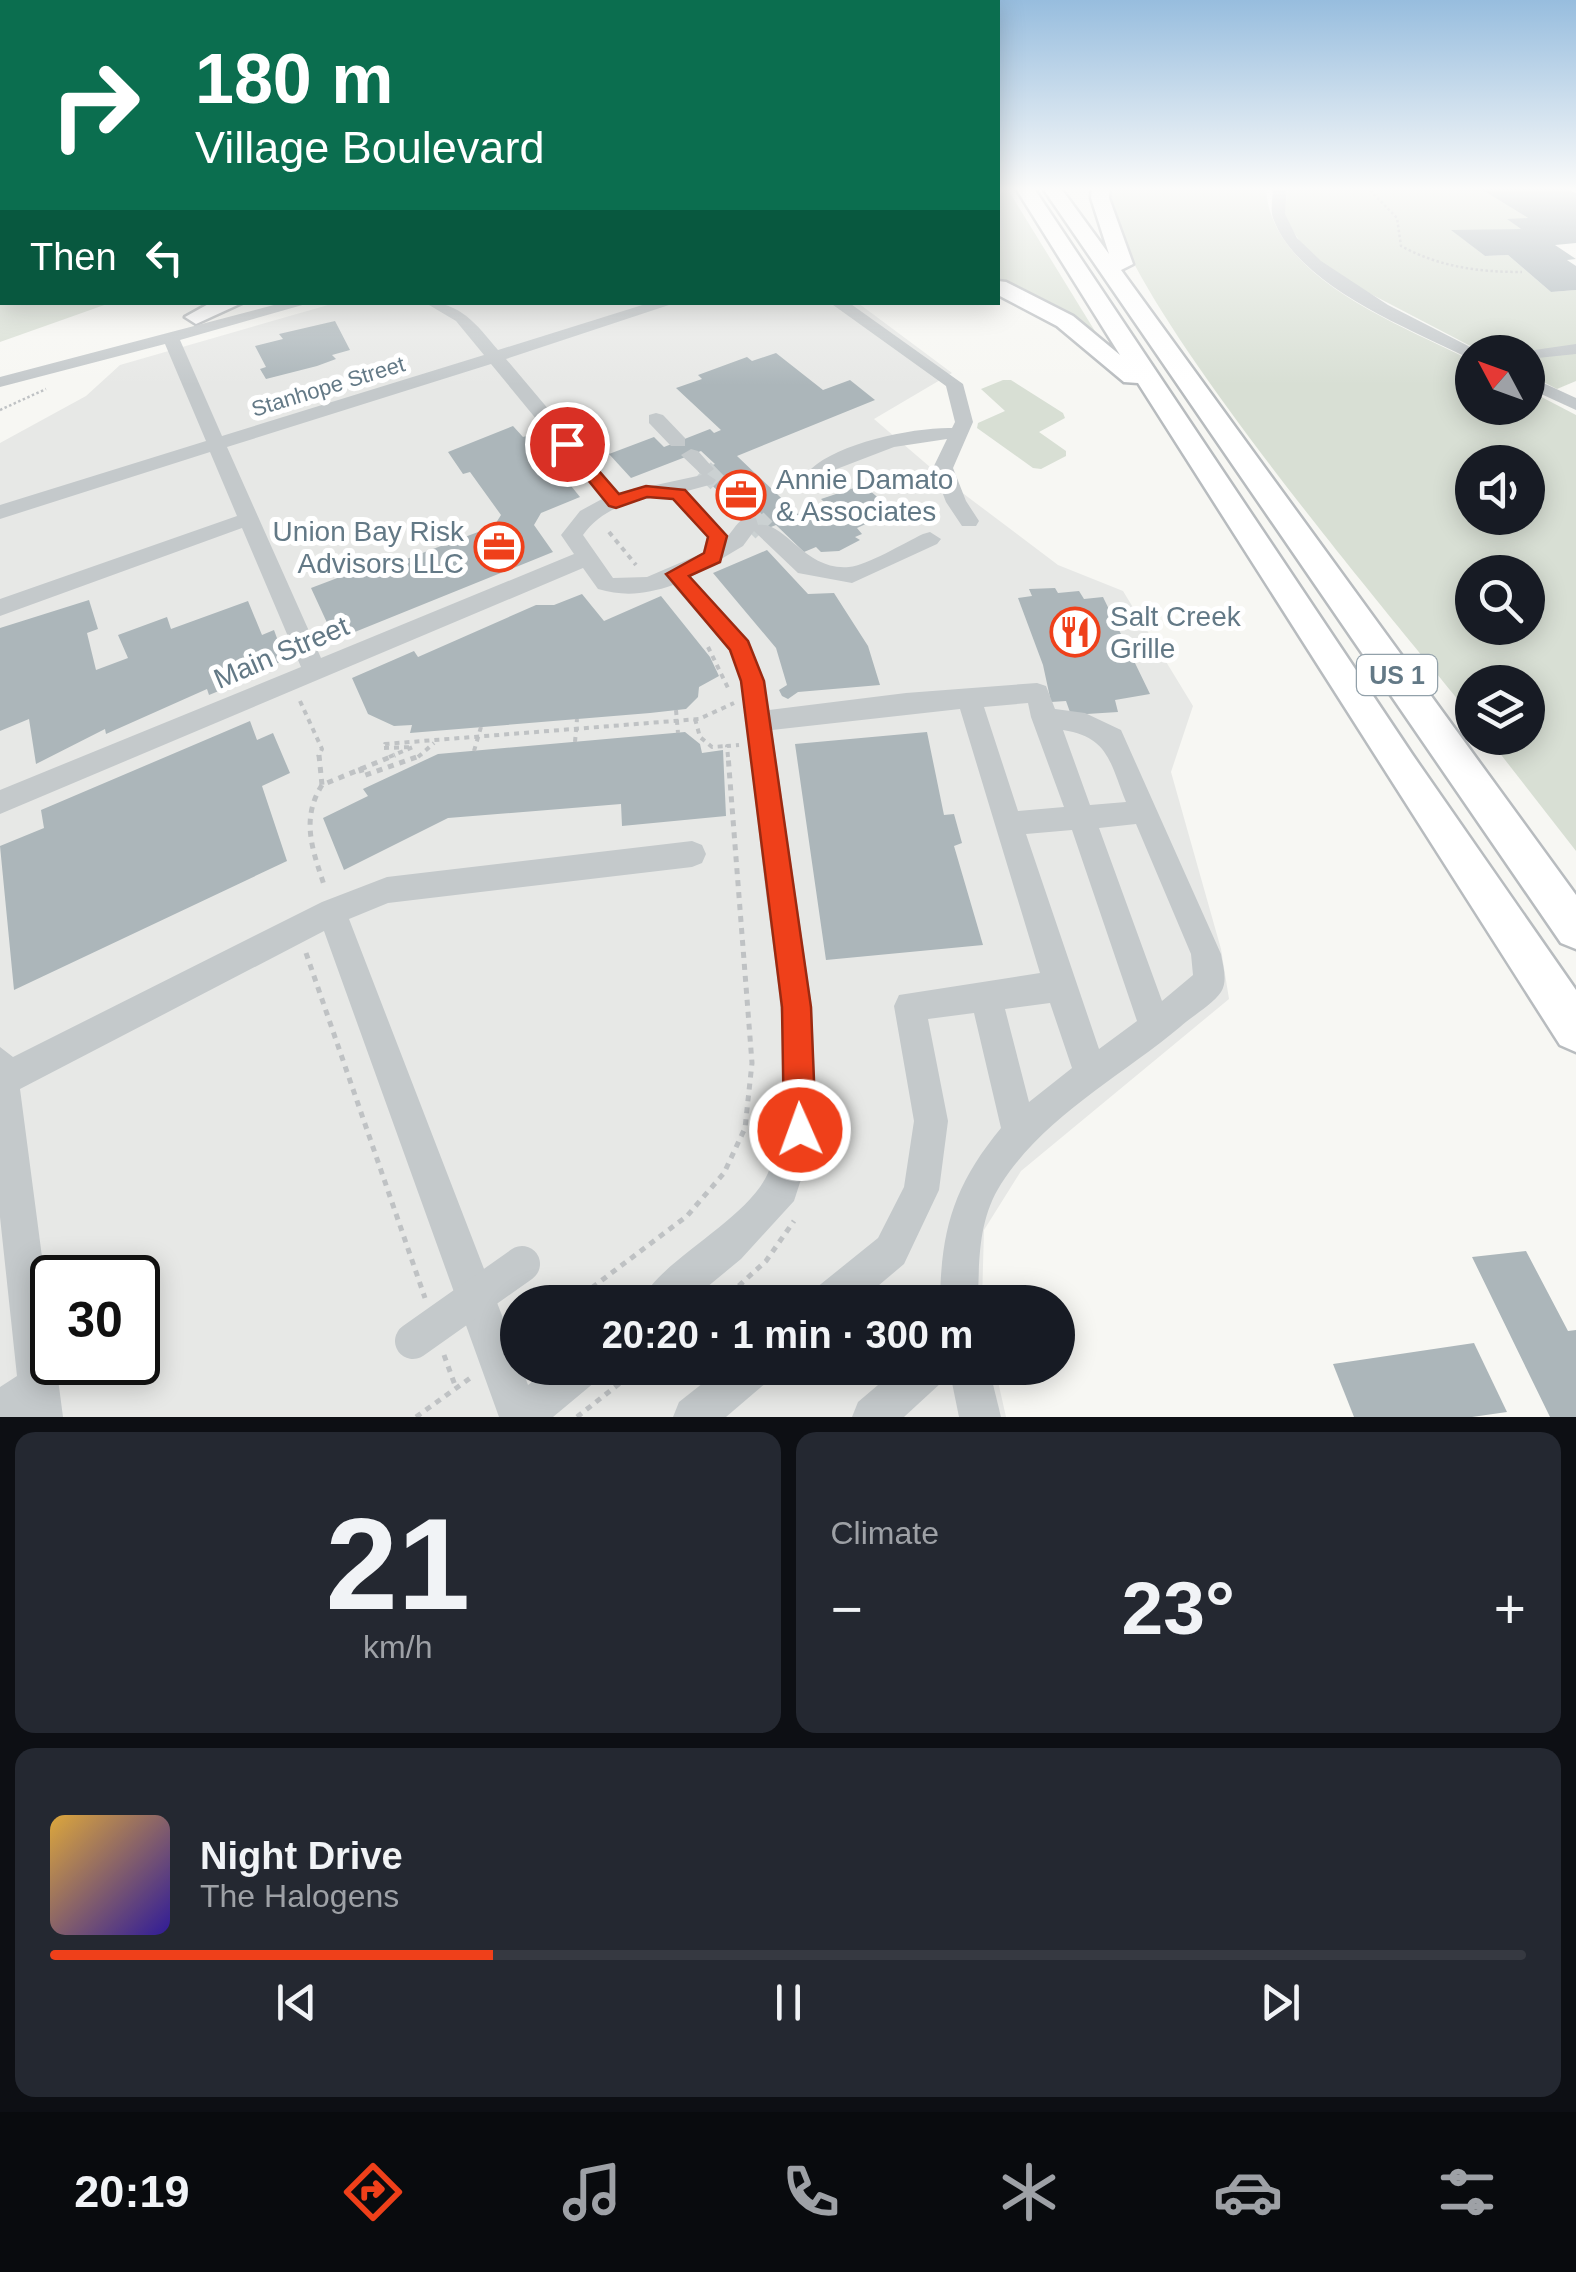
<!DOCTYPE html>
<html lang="en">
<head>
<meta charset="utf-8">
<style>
  body { margin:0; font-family:Helvetica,sans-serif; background:#242831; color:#f1f3f6; height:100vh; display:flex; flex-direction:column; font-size:38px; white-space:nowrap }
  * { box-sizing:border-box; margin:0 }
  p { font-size:32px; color:#9ea1a6 }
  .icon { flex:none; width:55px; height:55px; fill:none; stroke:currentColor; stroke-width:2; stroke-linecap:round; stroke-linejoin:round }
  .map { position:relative; height:1417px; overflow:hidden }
  .sheet { display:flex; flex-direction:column; gap:15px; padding:15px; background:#0d0f14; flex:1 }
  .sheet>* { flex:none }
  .banner { position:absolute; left:0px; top:0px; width:1000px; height:305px; box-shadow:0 5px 25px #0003; background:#0b6e4f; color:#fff; overflow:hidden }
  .needle { width:65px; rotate:311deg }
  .fabs { position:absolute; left:1455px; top:335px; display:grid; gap:20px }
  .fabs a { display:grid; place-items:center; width:90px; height:90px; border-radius:50%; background:#171b24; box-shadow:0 5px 25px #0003; font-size:50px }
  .speed { position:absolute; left:30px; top:1255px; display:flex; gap:20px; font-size:50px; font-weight:700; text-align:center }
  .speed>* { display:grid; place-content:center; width:130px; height:130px; border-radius:50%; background:#171b24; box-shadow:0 5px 25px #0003; line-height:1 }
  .speed .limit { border:5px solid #111; border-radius:15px; background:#fff; color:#111 }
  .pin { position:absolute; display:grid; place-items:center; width:85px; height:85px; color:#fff; margin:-42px; border:5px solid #fff; border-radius:50%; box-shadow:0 2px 10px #0007 }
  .me { position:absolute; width:110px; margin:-55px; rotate:358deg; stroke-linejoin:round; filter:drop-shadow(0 0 8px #0008) }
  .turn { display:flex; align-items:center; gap:35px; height:210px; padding:0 30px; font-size:45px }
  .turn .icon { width:130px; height:130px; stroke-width:2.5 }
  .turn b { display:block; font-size:70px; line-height:85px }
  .then { display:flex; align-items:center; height:95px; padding:0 30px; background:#0003; gap:20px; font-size:38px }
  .big { font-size:75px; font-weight:700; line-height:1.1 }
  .sheet .widget { flex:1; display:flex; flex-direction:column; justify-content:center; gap:15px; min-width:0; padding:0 35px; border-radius:20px; background:#242831 }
  .sheet .dial { align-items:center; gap:0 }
  .dial b { font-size:130px; line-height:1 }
  .song { display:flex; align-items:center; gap:30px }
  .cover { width:120px; height:120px; border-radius:15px; background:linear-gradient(135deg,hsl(40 70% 55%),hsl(250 70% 35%)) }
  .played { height:10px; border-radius:5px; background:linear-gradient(90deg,#ef401a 30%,#363941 30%) }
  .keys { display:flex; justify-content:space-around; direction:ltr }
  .heat { display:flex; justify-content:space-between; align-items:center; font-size:55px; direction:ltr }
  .sheet .tiles { flex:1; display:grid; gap:15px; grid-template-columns:1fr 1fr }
  .widget:last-child { grid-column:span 2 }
  .trip { position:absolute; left:500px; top:1285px; width:575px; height:100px; border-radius:50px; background:#171b24; box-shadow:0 5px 25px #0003; font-weight:700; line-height:100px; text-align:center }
  .menu { display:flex; height:160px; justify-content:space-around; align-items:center; background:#090b0e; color:#9ea1a6 }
  .menu .icon { width:70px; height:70px }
  .menu .selected { color:#ef401a }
  .menu b { font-size:45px; color:#f1f3f6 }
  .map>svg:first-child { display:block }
  .built { fill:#e7e8e6; fill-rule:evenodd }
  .green { fill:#d8dfd4; fill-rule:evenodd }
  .building { fill:#acb6ba }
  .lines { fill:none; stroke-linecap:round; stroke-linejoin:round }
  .minor-tunnel-far1 { stroke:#cbd1d2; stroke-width:19; stroke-dasharray:19 9; stroke-linecap:butt }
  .minor-tunnel { stroke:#cbd1d2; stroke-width:24; stroke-dasharray:24 11; stroke-linecap:butt }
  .highway-casing { stroke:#b8bcbf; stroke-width:5 }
  .path-far2 { stroke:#bfc2c4; stroke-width:2.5; stroke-dasharray:2.5 2.5; stroke-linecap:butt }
  .path-far1 { stroke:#bfc2c4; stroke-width:4; stroke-dasharray:5 5; stroke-linecap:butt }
  .path { stroke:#bfc2c4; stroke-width:5; stroke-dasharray:6 6; stroke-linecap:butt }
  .minor { fill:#c4c9cb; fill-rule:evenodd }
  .highway { fill:#fff; fill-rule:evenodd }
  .path-bridge { stroke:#bfc2c4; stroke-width:4; stroke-dasharray:5 5; stroke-linecap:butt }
  .minor-bridge { stroke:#c4c9cb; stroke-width:36 }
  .route { fill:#ef401a; stroke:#9b2a11; stroke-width:2.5 }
  .labels { text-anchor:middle; stroke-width:10; stroke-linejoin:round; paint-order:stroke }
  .far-street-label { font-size:22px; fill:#637986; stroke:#fff }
  .shield { fill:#fff; stroke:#92a1aa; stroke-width:2.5 }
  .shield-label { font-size:25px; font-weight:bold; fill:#637986 }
  .poi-label { font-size:28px; fill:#637986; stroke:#fff; text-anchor:start }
  .street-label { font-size:28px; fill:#637986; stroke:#fff }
</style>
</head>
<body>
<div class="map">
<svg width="1576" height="1417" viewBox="0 0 1576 1417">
  <rect width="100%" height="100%" fill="#f7f7f3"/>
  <!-- built -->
  <path class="built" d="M335,303H858L952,373L874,419L944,479L1058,565L1123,591L1193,706L1171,772L1221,949L1229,999L1021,1171L984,1230L982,1302H518V1368H995L1006,1417H0V443L86,396L120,365ZM52,1278H138V1362H52Z"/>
  <!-- green -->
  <g class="green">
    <polygon points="0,187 2,302 110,303 0,342"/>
    <path d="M1110,187H1266C1269,278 1402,325 1472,361V408H1528V390L1576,415V851L1488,738H1528V682H1472V717C1407,635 1096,273 1110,187ZM1472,462H1528V518H1472ZM1472,572H1528V628H1472Z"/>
    <polygon points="1288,187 1528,187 1483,190 1528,218 1509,220 1521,229 1453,231 1485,256 1508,255 1551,292 1576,290 1576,381 1557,389 1528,374 1528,352 1482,352 1344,280 1308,254 1284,217"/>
    <polygon points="1007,188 1101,341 1036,298 998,283 998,196"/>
    <polygon points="1003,380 1011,380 1063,413 1065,418 1039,432 1066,451 1066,456 1041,469 1033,468 977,428 978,423 1005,411 981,389"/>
  </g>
  <!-- building -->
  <g class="building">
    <polygon points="1562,187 1576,193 1576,243 1555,245 1576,259 1567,260 1576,266 1576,290 1551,292 1508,255 1485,256 1451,230 1521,229 1507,219 1528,218 1481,189"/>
    <polygon points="335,321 350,350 332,355 336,359 317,366 266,379 260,369 266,367 255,346 283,339 279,334"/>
    <polygon points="776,353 823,390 850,380 875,400 737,456 798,514 824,502 821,499 863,485 894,511 857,528 862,534 855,537 860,540 839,551 821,552 816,547 804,552 776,525 758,532 698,471 715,464 701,451 631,478 609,454 654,437 664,447 710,429 714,433 721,430 676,388 702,379 698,375 747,357 752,361"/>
    <polygon points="513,426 523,437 530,435 580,497 541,513 534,525 553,552 335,640 311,588 369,566 372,572 494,526 501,515 470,472 463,474 448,452"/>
    <polygon points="767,550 808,594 834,593 868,646 880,685 798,692 788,699 782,696 779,690 787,685 776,648 713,573"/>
    <polygon points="1055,588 1058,593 1079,591 1084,599 1103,597 1150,694 1115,700 1118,712 1071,715 1066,701 1051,702 1043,665 1018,598 1032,596 1029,589"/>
    <polygon points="582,594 604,621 661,596 710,657 719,676 699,687 698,697 686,709 650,713 410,733 412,725 394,726 368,714 352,678 414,651 418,657 536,605 554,605"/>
    <polygon points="89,600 98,629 87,633 96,670 128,658 118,635 167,617 171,629 248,601 262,635 274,630 285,660 273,665 275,668 209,695 207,689 106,734 105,729 36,764 29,719 0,731 0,628"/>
    <polygon points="250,721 257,740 273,733 290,773 262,786 287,861 14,990 0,846 44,828 41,810"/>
    <polygon points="685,732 700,744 702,753 723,750 726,816 622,826 621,804 448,818 344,870 323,818 368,796 363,789 438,754"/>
    <polygon points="927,732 944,815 954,814 962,843 954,846 983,945 826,960 795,744"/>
    <polygon points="1526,1251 1568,1331 1576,1330 1576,1417 1550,1417 1472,1257"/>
    <polygon points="1474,1343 1507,1412 1472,1417 1354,1417 1333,1364"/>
  </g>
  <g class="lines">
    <!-- minor-tunnel-far1 -->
    <polyline class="minor-tunnel-far1" points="704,469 757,523"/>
    <!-- minor-tunnel -->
    <polyline class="minor-tunnel" points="755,521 764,530"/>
    <!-- highway casing -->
    <g class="highway-casing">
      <g id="highway">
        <polygon points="1015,187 1033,187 1412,754 1576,990 1576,1052 1560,1045 1138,383 1124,382 1057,326 998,295 998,281 1006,282 1073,316 1120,355"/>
        <polygon points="1042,187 1060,187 1109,254 1091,198 1092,187 1110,187 1109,198 1133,264 1121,270 1576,895 1576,949 1561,943"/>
        <polygon points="212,302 244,302 196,324 185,317"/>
      </g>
    </g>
    <!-- path-far2 -->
    <g class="path-far2">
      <path d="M1367,187L1397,218L1401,246C1440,267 1478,272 1522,272"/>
      <polyline points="0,410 46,389"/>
    </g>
    <!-- path-far1 -->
    <g class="path-far1">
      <polyline points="609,532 636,565"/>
      <polyline points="708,647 728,688"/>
      <polyline points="300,701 322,749 318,757"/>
      <polyline points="695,719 700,737 712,747 727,746"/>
      <polyline points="389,757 413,747 383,748 385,744 699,719 734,703"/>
      <polyline points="418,757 434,743"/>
      <polyline points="728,757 727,746 739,745"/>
    </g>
    <!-- path -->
    <g class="path">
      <polyline points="319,755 322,785 395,755"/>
      <polyline points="360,767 363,776 422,755"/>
      <path d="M322,785C300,820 313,851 325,888"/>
      <polyline points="306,953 425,1298"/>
      <polyline points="573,1302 687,1216 724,1173 745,1128 752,1063 728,755"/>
      <polyline points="721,1302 766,1261 794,1221"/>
      <polyline points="444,1355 456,1388"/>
      <polyline points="416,1417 473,1376"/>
      <polyline points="577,1417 639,1368"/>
    </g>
    <!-- minor -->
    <g class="minor">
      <path d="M1273,187H1287L1285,214L1297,238L1321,261L1388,305L1480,352H1472V358L1466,357C1406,327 1297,285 1273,218C1270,209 1273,197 1273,187Z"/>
      <path d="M285,302H313L180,340L222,436L484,355L456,321L424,302C461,302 476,324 498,350L652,302H678L506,359L619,493L702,475L681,455L691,449L698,451L714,469L707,474L716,480L713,484L687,491L728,536C737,525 741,514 756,518L758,525C786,521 804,571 849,567C868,565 904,543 923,534L930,532L941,539L937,544L852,583L798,573L754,531L743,546L691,577C733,624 760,645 769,710L906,693L1037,683L1046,686L1055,709L1085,713L1121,730L1221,954C1223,966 1228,981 1221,992C1212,1005 1192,1016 1180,1027C1120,1077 1045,1116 1001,1184C978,1220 979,1261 978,1302H940C941,1229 954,1185 1001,1128L974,1013L928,1019L948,1121L939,1190L904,1264L859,1302H811L816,1288L878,1238L904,1187L914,1121L894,1006L899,995L1040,973L960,709L772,730L812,1007L817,1130L794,1201L741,1259L689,1302H641C658,1261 747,1221 768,1173C799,1103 777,977 767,901C758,828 750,754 741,681L730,651L673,585C647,594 625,597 598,589L583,568L0,814V790L301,667L242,528L0,616V599L237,516L210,452L0,519V505L206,441L165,344L0,387V377ZM491,364L602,499L580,511L561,535L574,554L321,658L227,447ZM664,496L672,499L707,536L703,553L647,577L613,578L583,535C602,508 633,500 664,496ZM1028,703L1031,717L1064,807L1018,811L984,707ZM1063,730C1109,737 1110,763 1126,802L1090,805ZM1136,824L1191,954L1193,975L1162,1001L1099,828ZM1072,830L1137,1021L1099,1049L1026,834ZM1050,1003L1072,1068L1029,1102L1005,1009Z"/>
      <path d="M829,302H848L963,384L973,422L953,468L966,501L979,521L976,526H962L946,502L933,468L947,439L894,447L821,475L811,469C838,443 915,427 952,428L955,422L946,386Z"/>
      <polygon points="1576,344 1576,354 1528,359 1528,352 1521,352"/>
      <polygon points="1528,376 1576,398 1576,410 1528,388"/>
      <polygon points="656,413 663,415 685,438 685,446 671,446 649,423 649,415"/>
      <polygon points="692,841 702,845 706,854 702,863 692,867 388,903 349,919 518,1357 518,1368 522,1368 528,1385 550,1368 601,1368 595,1382 553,1417 499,1417 324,931 20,1089 63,1417 0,1417 0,1387 17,1376 0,1217 0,1047 13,1057 322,902 387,877"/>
      <polygon points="722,1368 773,1368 767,1382 726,1417 673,1417 679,1402"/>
      <polygon points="898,1368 948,1368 942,1382 904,1417 852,1417 858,1402"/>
      <polygon points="949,1368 989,1368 1001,1417 959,1417"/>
    </g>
    <!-- highway -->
    <use href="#highway" class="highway"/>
    <!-- path-bridge -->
    <g class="path-bridge">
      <polyline points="676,710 678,733"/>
      <polyline points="575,742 577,719"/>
      <polyline points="474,751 481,727"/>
    </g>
    <!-- minor-bridge -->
    <polyline class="minor-bridge" points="413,1341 522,1264"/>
  </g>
  <!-- sky -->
  <linearGradient id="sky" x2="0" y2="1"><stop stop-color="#97bdde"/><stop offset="0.49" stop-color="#fbfbfa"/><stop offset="1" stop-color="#fbfbfa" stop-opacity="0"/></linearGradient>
  <rect width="1576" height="385" fill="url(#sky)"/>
  <!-- route -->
  <polygon class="route" points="567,439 573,441 619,494 646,486 685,490 727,536 720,562 689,576 748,641 764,681 811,1007 816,1130 811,1141 800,1146 789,1141 784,1130 782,1007 741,681 730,650 666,574 704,553 708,537 673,499 647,497 616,508 609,506 559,444"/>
  <!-- icons -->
  <defs>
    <g id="office-ring" transform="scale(2.5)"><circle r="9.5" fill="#fff" stroke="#ef401a" stroke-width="1.5"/><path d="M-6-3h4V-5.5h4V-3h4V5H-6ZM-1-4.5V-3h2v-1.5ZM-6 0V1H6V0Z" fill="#ef401a"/></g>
    <g id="restaurant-ring" transform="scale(2.5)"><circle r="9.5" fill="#fff" stroke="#ef401a" stroke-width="1.5"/><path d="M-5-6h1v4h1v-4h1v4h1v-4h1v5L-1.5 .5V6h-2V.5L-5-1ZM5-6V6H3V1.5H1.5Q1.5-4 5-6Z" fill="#ef401a"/></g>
  </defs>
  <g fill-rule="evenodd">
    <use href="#office-ring" x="741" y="495"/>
    <use href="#office-ring" x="499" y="547"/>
    <use href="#restaurant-ring" x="1075" y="632"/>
  </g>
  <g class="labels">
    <!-- far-street labels -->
    <g class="far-street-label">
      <text transform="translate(328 386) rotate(-17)" y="8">Stanhope Street</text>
    </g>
    <!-- shield labels -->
    <rect class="shield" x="1357" y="655" width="80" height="40" rx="8"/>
    <g class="shield-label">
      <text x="1397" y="684">US 1</text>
    </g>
    <!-- poi labels -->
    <g class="poi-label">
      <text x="776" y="489">Annie Damato<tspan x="776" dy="32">&amp; Associates</tspan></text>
      <text x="464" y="541" text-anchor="end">Union Bay Risk<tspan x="464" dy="32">Advisors LLC</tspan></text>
      <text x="1110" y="626">Salt Creek<tspan x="1110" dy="32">Grille</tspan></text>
    </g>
    <!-- street labels -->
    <g class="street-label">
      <text transform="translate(281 652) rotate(-23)" y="10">Main Street</text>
    </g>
  </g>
</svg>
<div class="fabs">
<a><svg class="needle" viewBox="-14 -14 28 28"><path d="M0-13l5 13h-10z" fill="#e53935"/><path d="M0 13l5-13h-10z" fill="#9ea1a6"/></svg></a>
<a><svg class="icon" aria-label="sound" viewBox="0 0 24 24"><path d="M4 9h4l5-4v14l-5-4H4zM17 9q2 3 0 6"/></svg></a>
<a><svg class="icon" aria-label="search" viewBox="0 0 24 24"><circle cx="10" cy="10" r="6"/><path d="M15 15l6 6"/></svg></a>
<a><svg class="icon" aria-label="layers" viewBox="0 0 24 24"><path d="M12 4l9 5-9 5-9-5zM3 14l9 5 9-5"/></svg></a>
</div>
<div class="speed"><div class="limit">30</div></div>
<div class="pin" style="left:567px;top:444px;background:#d93025"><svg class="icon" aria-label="arrive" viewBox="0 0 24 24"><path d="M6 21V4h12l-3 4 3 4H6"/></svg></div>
<svg class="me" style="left:800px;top:1130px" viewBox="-20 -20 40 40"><circle r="17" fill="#ef401a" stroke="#fff" stroke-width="3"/><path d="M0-11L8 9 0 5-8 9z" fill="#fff"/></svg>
<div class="trip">20:20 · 1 min · 300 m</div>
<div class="banner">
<div class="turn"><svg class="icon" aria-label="right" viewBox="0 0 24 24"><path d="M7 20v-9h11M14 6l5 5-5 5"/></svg><div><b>180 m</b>Village Boulevard</div></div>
<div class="then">Then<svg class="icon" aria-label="left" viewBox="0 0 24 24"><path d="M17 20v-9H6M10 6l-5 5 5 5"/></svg></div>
</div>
</div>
<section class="sheet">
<div class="tiles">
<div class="widget dial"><b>21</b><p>km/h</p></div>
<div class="widget"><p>Climate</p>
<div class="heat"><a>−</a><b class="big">23°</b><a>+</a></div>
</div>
<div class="widget">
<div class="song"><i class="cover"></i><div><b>Night Drive</b><p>The Halogens</p></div></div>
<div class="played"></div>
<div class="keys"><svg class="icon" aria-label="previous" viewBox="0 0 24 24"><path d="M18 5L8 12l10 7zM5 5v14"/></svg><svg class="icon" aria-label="pause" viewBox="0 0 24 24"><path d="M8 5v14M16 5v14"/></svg><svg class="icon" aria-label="next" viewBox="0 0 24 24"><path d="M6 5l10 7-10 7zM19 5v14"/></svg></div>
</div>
</div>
</section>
<nav class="menu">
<b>20:19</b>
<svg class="icon selected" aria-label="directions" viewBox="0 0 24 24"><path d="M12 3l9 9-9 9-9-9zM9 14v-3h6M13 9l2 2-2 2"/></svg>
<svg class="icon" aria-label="music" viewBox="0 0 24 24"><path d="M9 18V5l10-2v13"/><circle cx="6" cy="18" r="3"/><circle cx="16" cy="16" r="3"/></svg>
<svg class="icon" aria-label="phone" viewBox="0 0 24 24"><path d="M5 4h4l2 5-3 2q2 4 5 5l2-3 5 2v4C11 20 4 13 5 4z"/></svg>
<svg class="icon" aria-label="climate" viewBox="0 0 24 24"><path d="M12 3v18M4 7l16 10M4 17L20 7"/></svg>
<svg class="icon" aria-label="car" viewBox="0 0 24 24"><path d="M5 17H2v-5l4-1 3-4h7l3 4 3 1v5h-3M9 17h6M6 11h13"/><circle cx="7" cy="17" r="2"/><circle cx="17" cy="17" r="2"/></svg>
<svg class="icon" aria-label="filters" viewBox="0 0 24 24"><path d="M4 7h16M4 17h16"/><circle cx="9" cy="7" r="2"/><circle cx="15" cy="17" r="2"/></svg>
</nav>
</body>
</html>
